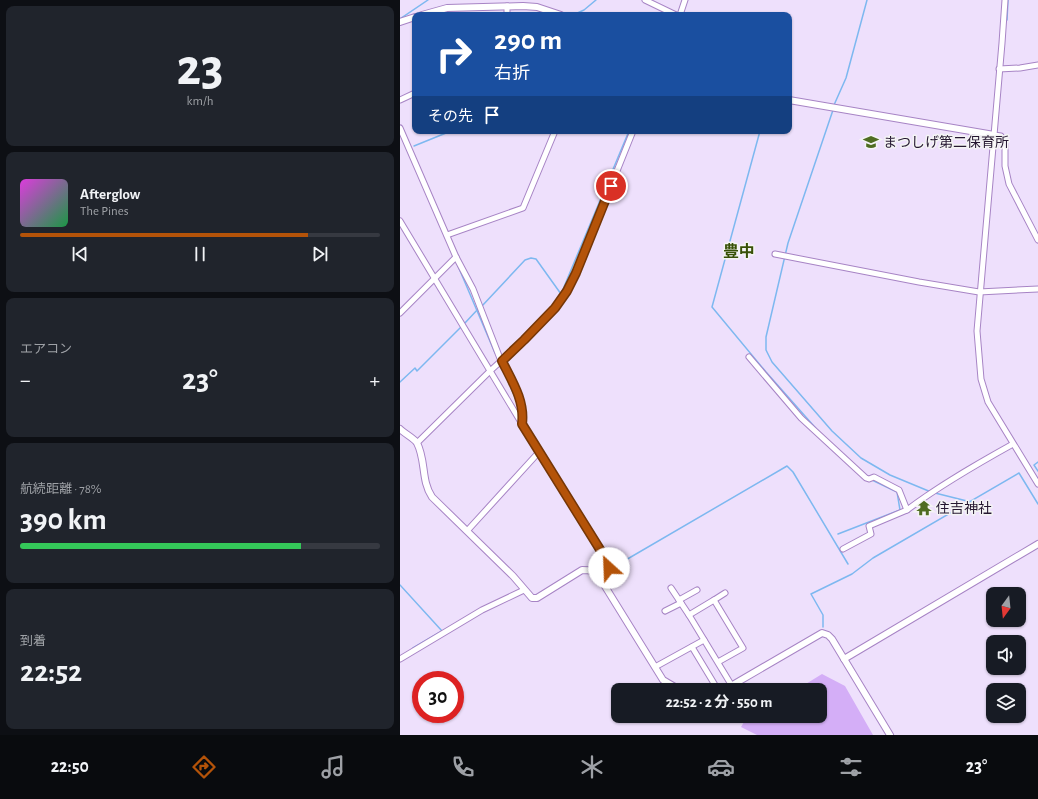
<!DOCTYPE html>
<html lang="ja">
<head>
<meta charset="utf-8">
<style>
  body { margin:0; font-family:"Alegreya Sans","Noto Sans JP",sans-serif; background:#20242c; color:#f1f3f6; height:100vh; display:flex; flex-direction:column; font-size:15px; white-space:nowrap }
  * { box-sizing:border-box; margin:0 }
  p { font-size:13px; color:#9ea1a6 }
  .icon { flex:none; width:22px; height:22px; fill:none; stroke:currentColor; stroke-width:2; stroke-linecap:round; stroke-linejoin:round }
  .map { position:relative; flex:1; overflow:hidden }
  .panel { display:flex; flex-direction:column; gap:6px; padding:6px; background:#0d0f14; width:400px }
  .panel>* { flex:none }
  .guide { position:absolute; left:12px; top:12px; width:380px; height:122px; border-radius:8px; box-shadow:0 1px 3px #0004; background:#1a4fa0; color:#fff; overflow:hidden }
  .needle { width:26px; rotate:195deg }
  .fabs { position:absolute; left:586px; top:587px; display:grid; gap:8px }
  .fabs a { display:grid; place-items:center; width:40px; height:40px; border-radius:8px; background:#171b24; box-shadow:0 1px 3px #0004; font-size:20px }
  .speed { position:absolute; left:12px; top:671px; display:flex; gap:8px; font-size:20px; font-weight:700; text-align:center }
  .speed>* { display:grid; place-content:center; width:52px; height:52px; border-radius:50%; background:#171b24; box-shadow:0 1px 3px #0004; line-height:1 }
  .speed .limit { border:6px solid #d22; background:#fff; color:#111 }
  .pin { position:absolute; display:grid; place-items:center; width:34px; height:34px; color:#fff; margin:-17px; border:2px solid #fff; border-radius:50%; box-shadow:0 1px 4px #0007 }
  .me { position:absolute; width:44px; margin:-22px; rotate:335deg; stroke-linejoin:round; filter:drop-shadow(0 0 3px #0008) }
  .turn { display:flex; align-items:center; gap:14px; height:84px; padding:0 16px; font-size:18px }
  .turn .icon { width:52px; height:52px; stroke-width:2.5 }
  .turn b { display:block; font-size:28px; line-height:34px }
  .then { display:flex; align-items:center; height:38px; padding:0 16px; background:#0003; gap:8px; font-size:15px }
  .big { font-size:30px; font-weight:700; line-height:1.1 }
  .panel .widget { flex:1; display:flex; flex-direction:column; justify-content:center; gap:6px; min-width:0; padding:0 14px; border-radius:8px; background:#20242c }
  .panel .dial { align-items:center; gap:0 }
  .dial b { font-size:52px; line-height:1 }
  .song { display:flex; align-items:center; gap:12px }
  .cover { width:48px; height:48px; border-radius:6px; background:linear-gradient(135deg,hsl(300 70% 55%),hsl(140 70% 35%)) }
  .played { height:4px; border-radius:2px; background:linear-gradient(90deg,#b45309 80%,#363941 80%) }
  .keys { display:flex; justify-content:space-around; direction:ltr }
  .heat { display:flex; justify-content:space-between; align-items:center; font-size:22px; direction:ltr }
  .charge { height:6px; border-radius:3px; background:linear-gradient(90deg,#34c759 78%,#363941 0) }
  .trip { position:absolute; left:211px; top:683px; width:216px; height:40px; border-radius:8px; background:#171b24; box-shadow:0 1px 3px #0004; font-weight:700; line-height:40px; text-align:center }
  .dock { display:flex; height:64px; justify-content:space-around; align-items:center; background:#090b0e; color:#9ea1a6 }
  .dock .icon { width:28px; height:28px }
  .dock .selected { color:#b45309 }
  .dock b { font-size:18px; color:#f1f3f6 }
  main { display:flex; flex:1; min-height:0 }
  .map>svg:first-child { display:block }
  .green { fill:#d4aef7 }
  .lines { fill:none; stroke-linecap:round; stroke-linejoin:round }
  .stream { stroke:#7db8f0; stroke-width:1.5 }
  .minor-casing { stroke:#a784c5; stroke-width:7 }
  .tertiary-casing { stroke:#a784c5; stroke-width:8 }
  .minor { stroke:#fff; stroke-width:5 }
  .tertiary { stroke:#fff; stroke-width:6 }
  .route-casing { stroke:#753606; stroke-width:10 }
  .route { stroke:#b45309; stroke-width:7 }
  .labels { text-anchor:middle; stroke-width:3; stroke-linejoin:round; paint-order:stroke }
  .poi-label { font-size:14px; fill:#251731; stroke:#f4f4f4; text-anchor:start }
  .quarter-label { font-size:16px; font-weight:bold; fill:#385107; stroke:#f4f4f4 }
</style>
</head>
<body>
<main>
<section class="panel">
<div class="widget dial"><b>23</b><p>km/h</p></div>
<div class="widget">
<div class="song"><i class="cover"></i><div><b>Afterglow</b><p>The Pines</p></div></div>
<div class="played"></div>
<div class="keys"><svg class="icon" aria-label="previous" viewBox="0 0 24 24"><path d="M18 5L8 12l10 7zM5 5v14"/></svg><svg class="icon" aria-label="pause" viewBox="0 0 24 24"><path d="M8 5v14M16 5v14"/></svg><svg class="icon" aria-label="next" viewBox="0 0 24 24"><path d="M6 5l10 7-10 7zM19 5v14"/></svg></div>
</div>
<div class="widget"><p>エアコン</p>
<div class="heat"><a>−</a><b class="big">23°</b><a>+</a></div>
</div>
<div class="widget"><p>航続距離 · 78%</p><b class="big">390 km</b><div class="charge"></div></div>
<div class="widget"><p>到着</p><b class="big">22:52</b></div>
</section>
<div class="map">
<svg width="638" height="735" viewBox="0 0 638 735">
  <rect width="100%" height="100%" fill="#eee0fc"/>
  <!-- green -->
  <polygon class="green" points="422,674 445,686 473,735 357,735 341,727 344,722 353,716 420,716 420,690 396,690"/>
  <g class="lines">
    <!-- stream -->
    <g class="stream">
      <polyline points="173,15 184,10 196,0"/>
      <polyline points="0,19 28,0"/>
      <polyline points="607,20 608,0"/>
      <polyline points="434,105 446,78 467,0"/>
      <polyline points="433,110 388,243 366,337 366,350 372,362 432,431 461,458 490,475 531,492"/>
      <polyline points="360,131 312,307 366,372 420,433"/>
      <polyline points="14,146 51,131"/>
      <polyline points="58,266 95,353"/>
      <polyline points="82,306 125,260 131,258 136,259 161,294 229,131"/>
      <polyline points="64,324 79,308"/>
      <polyline points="101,365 121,411"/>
      <polyline points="0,382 15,368 17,371 61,327"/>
      <polyline points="638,462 634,465 638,471"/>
      <polyline points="535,493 571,502"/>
      <polyline points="438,534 500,510 497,492 472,480"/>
      <polyline points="212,568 387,466 393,472 448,564"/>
      <polyline points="0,585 42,631 13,648"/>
      <polyline points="423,627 423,615 411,594 452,574 473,558 619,473 638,504"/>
    </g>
    <!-- minor casing -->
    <g class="minor-casing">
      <g id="minor">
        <polyline points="245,0 276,15"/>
        <polyline points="605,0 602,43 577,331 581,379 588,402 638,484"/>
        <polyline points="107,6 107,15"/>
        <polyline points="280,15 285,0"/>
        <polyline points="599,69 620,68 638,65"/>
        <polyline points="0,100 15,93"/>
        <polyline points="0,128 56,257 73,289 101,361 114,385 121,403 123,412 122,424"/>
        <polyline points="594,135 601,136 605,144 605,166 609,184 638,240"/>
        <polyline points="0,221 122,424 209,565 209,568 199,577"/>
        <polyline points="47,235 123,208 155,131"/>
        <polyline points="375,254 519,282 579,292 638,289"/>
        <polyline points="0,313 56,257"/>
        <path d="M349,357L401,418L466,478L469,479L474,477L499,490L507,510C540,485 577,464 613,444"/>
        <polyline points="17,443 90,371 124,340 155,308 167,291 176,273 233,131"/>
        <polyline points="67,531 139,452"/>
        <polyline points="443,549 471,534 469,526 507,510"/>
        <polyline points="271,588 289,615"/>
        <polyline points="279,600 297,590"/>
        <polyline points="314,600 325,593"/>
        <polyline points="265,611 281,603"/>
        <polyline points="292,647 318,690"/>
        <polyline points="0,659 82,610 124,590"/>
        <polyline points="318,662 343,648 314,600 289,615 332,686"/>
        <polyline points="255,667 304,640"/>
      </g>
    </g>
    <!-- tertiary casing -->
    <g class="tertiary-casing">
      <g id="tertiary">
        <polyline points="22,15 47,8 123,6 137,7 161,15"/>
        <polyline points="0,22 15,17"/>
        <polyline points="389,100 594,135"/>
        <path d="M0,429C5,434 14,438 17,443C26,460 21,481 32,497L113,576L132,598H137L182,570C189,570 193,570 198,575L263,680L280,690"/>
        <polyline points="444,659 638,544"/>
        <polyline points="324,690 422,633 428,635 432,639 490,735"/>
      </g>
    </g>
    <!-- minor -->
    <use href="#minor" class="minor"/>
    <!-- tertiary -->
    <use href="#tertiary" class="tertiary"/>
  </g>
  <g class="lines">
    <!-- route casing -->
    <g class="route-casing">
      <path id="route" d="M209,568V564L122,424C125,401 112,381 102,361L124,340L155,308L167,291L176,273L211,186"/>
    </g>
    <!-- route -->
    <use href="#route" class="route"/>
  </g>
  <!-- icons -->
  <defs>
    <g id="school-bare" transform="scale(1.2)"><path d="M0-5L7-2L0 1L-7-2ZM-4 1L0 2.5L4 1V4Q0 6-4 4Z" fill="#4f6c21" stroke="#f4f4f4" stroke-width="2.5" paint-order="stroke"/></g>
    <g id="temple-bare" transform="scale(1.2)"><path d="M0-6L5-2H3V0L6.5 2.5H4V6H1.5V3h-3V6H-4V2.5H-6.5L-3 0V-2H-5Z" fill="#4f6c21" stroke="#f4f4f4" stroke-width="2.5" paint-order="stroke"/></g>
  </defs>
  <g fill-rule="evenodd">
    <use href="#school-bare" x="471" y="142"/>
    <use href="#temple-bare" x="524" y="508"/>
  </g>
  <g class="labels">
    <!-- poi labels -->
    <g class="poi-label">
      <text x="483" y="147">まつしげ第二保育所</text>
      <text x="536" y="513">住吉神社</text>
    </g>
    <!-- quarter labels -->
    <g class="quarter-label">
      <text x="339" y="257">豊中</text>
    </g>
  </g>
</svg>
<div class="fabs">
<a><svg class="needle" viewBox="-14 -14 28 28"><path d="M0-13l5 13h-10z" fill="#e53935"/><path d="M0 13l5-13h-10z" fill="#9ea1a6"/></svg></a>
<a><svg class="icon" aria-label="sound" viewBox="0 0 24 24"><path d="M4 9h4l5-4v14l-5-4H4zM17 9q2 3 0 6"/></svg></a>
<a><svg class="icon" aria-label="layers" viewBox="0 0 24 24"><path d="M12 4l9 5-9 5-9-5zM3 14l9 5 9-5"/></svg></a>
</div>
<div class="speed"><div class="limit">30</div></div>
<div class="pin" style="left:211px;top:186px;background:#d93025"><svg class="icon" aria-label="arrive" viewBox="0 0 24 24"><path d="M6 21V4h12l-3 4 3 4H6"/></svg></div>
<svg class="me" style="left:209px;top:568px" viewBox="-20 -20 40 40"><circle r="19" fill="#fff"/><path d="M0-13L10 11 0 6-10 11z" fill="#b45309"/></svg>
<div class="trip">22:52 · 2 分 · 550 m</div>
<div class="guide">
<div class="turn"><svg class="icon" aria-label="right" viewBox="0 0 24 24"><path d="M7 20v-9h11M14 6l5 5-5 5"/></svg><div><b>290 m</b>右折</div></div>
<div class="then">その先<svg class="icon" aria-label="arrive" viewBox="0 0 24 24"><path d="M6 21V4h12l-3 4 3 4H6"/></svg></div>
</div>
</div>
</main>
<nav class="dock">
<b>22:50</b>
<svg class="icon selected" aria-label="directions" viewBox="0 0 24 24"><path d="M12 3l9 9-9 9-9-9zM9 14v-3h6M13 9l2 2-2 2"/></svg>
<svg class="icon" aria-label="music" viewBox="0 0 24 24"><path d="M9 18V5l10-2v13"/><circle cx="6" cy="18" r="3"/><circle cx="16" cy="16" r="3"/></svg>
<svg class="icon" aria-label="phone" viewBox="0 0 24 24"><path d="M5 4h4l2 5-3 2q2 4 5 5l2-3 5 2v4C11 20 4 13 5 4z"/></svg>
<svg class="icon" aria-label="climate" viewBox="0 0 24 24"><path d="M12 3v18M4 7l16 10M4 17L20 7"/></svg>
<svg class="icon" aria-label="car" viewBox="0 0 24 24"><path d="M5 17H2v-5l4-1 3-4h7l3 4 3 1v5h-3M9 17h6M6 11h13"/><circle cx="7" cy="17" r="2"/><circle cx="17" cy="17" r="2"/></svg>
<svg class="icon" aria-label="filters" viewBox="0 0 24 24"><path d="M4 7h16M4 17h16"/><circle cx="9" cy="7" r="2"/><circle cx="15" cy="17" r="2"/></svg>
<b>23°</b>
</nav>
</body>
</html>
